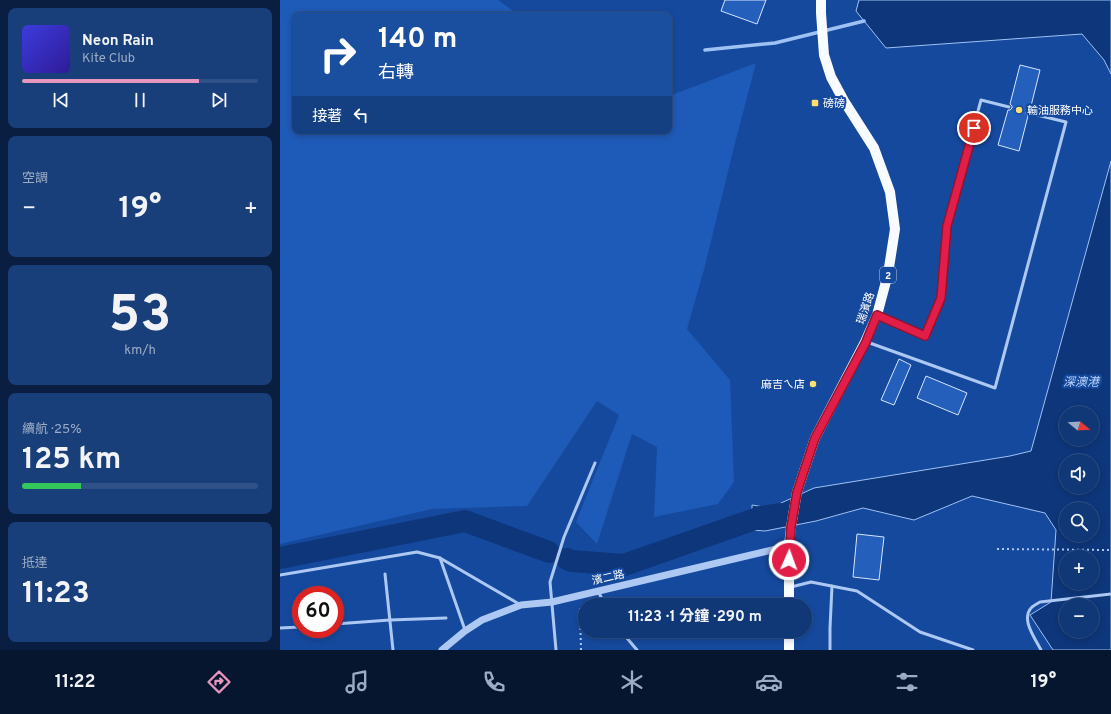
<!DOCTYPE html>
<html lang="zh-TW">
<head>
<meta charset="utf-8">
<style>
  body { margin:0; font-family:Overpass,"Noto Sans TC",sans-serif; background:#193f7b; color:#f1f3f6; height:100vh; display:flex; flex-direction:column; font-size:15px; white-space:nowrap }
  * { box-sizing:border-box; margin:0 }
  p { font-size:13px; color:#9cacc5 }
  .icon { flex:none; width:22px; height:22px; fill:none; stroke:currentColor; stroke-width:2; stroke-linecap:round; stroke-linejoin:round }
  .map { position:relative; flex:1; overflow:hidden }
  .details { display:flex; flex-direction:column; gap:8px; padding:8px; background:#091e41; width:280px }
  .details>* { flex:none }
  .top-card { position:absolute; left:12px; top:12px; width:380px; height:122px; border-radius:8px; box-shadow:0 2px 6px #0003,0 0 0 1px #305188; background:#1a4fa0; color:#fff; overflow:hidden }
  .needle { width:26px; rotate:108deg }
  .fabs { position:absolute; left:779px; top:406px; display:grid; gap:8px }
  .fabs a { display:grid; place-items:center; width:40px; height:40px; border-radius:50%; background:#103776; box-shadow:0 2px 6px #0003,0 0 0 1px #305188; font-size:20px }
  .speed { position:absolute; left:12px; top:586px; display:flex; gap:8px; font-size:20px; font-weight:700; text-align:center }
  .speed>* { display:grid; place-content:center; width:52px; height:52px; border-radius:50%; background:#103776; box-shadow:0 2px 6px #0003,0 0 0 1px #305188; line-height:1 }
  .speed .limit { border:6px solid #d22; background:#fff; color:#111 }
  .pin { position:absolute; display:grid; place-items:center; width:34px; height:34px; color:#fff; margin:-17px; border:2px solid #fff; border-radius:50%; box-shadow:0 1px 4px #0007 }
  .me { position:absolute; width:44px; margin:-22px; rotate:2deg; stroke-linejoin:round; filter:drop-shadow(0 0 3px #0008) }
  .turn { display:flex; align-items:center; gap:14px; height:84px; padding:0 20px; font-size:18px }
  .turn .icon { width:52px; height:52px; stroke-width:2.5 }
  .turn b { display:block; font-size:28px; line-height:34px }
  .then { display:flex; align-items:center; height:38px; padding:0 20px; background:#0003; gap:8px; font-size:15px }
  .big { font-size:30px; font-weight:700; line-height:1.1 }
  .details .tile { flex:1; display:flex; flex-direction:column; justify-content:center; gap:6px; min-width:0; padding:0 14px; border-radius:8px; background:#193f7b }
  .details .dial { align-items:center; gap:0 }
  .dial b { font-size:52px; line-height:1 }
  .song { display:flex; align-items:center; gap:12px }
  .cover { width:48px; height:48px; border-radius:6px; background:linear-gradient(135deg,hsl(240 70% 55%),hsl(250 70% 35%)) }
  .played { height:4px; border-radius:2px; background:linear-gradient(90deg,#e797bd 75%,#305188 75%) }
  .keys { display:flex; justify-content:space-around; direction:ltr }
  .heat { display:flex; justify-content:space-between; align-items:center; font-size:22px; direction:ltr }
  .charge { height:6px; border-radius:3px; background:linear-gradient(90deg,#34c759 25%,#305188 0) }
  .trip { position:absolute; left:298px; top:598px; width:234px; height:40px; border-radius:20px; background:#103776; box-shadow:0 2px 6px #0003,0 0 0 1px #305188; font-weight:700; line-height:40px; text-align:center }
  .dock { display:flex; height:64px; justify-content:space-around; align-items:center; background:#06162f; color:#9cacc5 }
  .dock .icon { width:28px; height:28px }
  .dock .on { color:#e797bd }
  .dock b { font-size:18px; color:#f1f3f6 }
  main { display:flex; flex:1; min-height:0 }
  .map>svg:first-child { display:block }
  .green { fill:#1e5ab7 }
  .water { fill:#0e367a; stroke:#9fc2f5; fill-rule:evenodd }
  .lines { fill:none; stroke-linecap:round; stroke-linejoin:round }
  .stream { stroke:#9fc2f5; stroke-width:3.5 }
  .river { stroke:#0e367a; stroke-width:22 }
  .building { fill:#245fbb; stroke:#d5e5fd }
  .path { stroke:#acc8f3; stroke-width:2; stroke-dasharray:2 3; stroke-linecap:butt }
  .service { stroke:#acc8f3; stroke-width:3 }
  .tertiary { stroke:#acc8f3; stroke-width:7 }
  .primary { stroke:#f8fbff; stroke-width:10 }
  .route-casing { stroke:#92132f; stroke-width:10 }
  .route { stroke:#e11d48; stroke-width:7 }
  .poi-dot { fill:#ffdd6e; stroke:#15499d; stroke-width:1.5 }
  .labels { text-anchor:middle; stroke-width:4; stroke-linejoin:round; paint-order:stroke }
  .shield { fill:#15499d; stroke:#b9c8e2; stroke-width:1 }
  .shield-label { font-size:10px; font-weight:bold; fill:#fff }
  .poi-label { font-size:11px; fill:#fff; stroke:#15499d; text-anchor:start }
  .street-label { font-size:11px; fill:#fff; stroke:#15499d }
  .water-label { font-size:12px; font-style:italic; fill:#b9d3f9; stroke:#15499d }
</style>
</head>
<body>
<main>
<section class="details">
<div class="tile">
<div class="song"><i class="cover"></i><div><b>Neon Rain</b><p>Kite Club</p></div></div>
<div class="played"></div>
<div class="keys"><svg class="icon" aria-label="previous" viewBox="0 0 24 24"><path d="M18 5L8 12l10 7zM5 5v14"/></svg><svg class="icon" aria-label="pause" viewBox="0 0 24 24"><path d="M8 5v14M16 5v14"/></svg><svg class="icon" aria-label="next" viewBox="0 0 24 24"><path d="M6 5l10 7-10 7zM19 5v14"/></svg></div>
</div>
<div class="tile"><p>空調</p>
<div class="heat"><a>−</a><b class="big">19°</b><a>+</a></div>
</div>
<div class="tile dial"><b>53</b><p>km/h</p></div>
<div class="tile"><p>續航 · 25%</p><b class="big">125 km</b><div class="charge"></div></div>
<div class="tile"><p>抵達</p><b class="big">11:23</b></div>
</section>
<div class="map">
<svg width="831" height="650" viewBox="0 0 831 650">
  <rect width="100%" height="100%" fill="#15499d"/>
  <!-- green -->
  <polygon class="green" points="0,0 218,0 239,15 15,15 15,131 389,131 389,96 476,63 454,147 425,266 407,329 450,380 454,482 438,504 374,517 377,447 352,434 317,544 296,522 339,415 317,401 247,506 152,509 0,544"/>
  <!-- water -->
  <g class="water">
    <polygon points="579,0 831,0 831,74 824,60 802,34 606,48 576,11"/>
    <path d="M831,161V650H773L750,615L771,602L776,530L765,513L692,496L634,520L583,508L536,521L485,531L472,530V505L490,508L534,488L730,456L751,451ZM786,413H812V439H786ZM786,461H812V487H786ZM786,509H812V535H786ZM786,557H812V583H786ZM786,605H812V631H786Z"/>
  </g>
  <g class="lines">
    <!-- stream -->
    <polyline class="stream" points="425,50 495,43 584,21"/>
    <!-- river -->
    <g class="river">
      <polyline points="0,558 185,521 269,552"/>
      <polyline points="287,559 291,561 344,565 481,517 501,514"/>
    </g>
  </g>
  <!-- building -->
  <g class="building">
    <polygon points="445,0 486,0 477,24 441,11"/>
    <polygon points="740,65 760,70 750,110 746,112 746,114 748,116 739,151 718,145 728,110 730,110 732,108 732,106 730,104"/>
    <polygon points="619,359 631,365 614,405 601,400"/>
    <polygon points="646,376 687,393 678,415 637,398"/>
    <polygon points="577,534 604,537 599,580 573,577"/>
  </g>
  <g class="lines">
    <!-- path -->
    <g class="path">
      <polyline points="717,549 831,550"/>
      <polyline points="301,650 300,609 305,609"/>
    </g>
    <!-- service -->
    <g class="service">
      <polyline points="600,316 645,336 661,298 667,226 701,100 729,107"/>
      <polyline points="587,342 715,388 786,122 749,113"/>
      <polyline points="160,558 185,630"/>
      <polyline points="105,574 113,650"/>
      <polyline points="0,575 137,552 160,558 239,604"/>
      <polyline points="511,587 531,582 577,591 640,632 693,650"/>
      <polyline points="318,591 325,605"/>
      <polyline points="55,624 110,620 166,618"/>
      <polyline points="0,628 21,627"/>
      <polyline points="341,631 357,650"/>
      <polyline points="276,650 270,582 284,537 315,463"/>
      <polyline points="550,650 550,628 552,586"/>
      <path d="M761,650C755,638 740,619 752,607C755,605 758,603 760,602L831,594"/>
    </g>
    <!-- tertiary -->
    <polyline class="tertiary" points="162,650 185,631 202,620 241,605 272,602 509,546"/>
    <!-- primary -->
    <g class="primary">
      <polyline points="509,605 509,546 511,527 517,492 535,438 585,342 597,315 608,274 615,229 610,192 594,148 564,101 551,77 544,55 541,13 541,0"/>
      <polyline points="509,631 509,650"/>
    </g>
  </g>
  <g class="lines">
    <!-- route casing -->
    <g class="route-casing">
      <polyline id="route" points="509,560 511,527 517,492 535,438 586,342 597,315 645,336 661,298 667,226 694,128"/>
    </g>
    <!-- route -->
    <use href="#route" class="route"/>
  </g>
  <!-- markers -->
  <g class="poi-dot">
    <rect x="531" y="99" width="8" height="8" rx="2"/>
    <circle cx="739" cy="110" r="4"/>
    <circle cx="533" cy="384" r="4"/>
  </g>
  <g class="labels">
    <!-- shield labels -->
    <rect class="shield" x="600" y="267" width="16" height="16" rx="3"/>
    <g class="shield-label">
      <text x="608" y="279">2</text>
    </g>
    <!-- poi labels -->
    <g class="poi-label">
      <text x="543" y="107">磅磅</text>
      <text x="747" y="114">輸油服務中心</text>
      <text x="525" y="388" text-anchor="end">麻吉ㄟ店</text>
    </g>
    <!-- street labels -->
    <g class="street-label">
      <text transform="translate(585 308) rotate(-71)" y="4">瑞濱路</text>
      <text transform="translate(328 577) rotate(-13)" y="4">濱二路</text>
    </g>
    <!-- water labels -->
    <g class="water-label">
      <text x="801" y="386">深澳港</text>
    </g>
  </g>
</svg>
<div class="fabs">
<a><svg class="needle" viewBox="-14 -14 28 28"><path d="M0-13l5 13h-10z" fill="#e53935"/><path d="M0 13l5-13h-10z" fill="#9cacc5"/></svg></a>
<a><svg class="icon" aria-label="sound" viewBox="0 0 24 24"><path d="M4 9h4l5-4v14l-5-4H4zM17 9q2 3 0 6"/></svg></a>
<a><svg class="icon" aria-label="search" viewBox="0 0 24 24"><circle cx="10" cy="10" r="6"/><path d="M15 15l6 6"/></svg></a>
<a>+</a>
<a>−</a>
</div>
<div class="speed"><div class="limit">60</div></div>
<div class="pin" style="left:694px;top:128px;background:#d93025"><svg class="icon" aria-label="arrive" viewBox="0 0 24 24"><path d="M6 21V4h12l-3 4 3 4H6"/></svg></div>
<svg class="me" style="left:509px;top:560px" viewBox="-20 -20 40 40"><circle r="17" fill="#e11d48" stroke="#fff" stroke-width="3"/><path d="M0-11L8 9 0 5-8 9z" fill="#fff"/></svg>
<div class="trip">11:23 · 1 分鐘 · 290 m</div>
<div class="top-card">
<div class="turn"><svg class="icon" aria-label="right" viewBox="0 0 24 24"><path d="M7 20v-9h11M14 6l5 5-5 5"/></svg><div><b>140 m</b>右轉</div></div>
<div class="then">接著<svg class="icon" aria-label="left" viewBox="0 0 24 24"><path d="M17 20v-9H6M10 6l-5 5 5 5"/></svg></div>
</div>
</div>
</main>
<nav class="dock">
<b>11:22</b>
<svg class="icon on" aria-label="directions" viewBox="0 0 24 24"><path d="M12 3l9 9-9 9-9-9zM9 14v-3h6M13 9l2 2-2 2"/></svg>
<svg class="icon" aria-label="music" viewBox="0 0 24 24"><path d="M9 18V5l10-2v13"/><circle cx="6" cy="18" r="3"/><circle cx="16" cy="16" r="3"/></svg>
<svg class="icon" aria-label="phone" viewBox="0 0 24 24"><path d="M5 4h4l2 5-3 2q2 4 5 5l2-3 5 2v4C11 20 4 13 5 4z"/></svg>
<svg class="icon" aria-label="climate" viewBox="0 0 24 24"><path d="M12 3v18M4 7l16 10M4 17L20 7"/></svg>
<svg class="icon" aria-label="car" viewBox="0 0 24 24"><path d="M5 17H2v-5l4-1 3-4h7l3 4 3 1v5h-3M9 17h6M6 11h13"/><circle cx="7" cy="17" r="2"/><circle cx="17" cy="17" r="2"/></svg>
<svg class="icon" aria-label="filters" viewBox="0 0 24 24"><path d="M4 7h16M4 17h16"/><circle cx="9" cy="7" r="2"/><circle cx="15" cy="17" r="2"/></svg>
<b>19°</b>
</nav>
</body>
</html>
